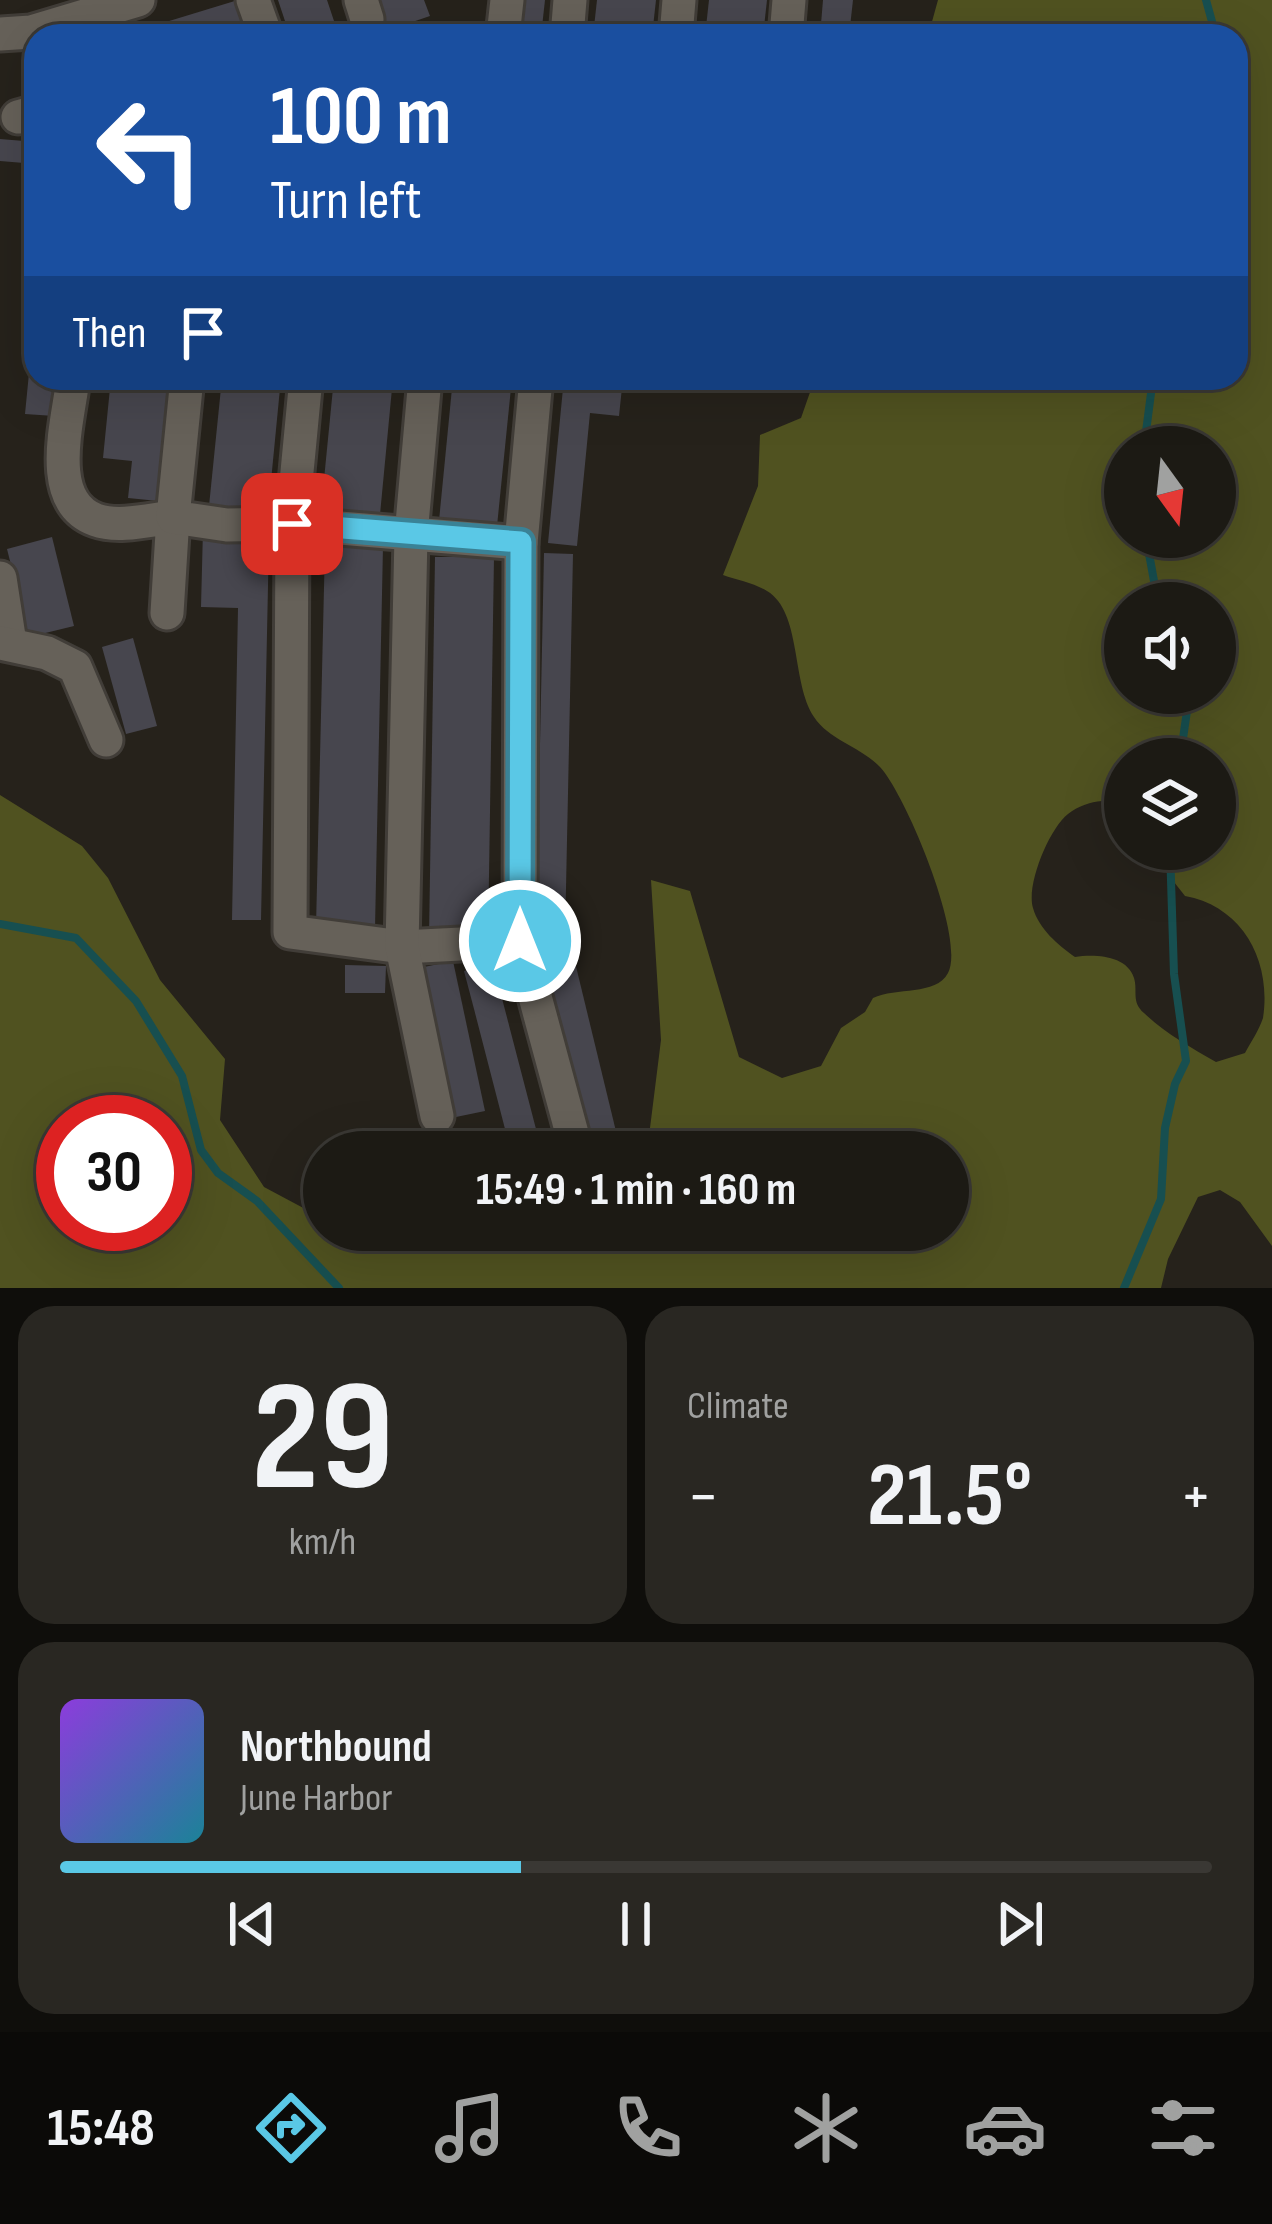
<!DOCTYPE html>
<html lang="en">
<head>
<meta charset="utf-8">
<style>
  body { margin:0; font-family:"Sofia Sans Condensed",sans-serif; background:#292722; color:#f1f3f6; height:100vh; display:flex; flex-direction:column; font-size:45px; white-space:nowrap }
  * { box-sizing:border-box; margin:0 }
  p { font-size:39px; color:#a0a1a0 }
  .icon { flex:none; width:66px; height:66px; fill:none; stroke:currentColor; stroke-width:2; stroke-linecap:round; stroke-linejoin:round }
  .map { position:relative; height:1288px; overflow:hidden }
  .side { display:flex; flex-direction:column; gap:18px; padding:18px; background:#0f0e0b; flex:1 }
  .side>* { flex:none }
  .guide { position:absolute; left:24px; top:24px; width:1224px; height:366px; border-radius:36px; box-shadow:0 12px 48px #0002,0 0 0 3px #3a3834; background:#1a4fa0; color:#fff; overflow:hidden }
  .needle { width:78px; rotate:165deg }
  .fabs { position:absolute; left:1104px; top:426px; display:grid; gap:24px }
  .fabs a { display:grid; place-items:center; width:132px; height:132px; border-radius:50%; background:#1c1a14; box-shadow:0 12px 48px #0002,0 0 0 3px #3a3834; font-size:60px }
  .speed { position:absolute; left:36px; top:1095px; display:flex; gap:24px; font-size:60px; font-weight:700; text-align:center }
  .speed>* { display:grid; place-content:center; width:156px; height:156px; border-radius:50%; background:#1c1a14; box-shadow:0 12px 48px #0002,0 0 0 3px #3a3834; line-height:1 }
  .speed .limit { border:18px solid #d22; background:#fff; color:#111 }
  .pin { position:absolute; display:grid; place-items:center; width:102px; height:102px; color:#fff; margin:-51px; border-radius:24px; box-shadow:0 6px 18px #0006 }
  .me { position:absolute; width:132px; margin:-66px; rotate:0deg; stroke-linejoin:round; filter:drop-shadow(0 0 9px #0008) }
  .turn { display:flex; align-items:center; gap:42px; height:252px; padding:0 48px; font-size:54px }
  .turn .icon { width:156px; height:156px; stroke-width:2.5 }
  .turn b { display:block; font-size:84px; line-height:102px }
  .then { display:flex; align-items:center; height:114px; padding:0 48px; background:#0003; gap:24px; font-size:45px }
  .big { font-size:90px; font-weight:700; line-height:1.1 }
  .side .card { flex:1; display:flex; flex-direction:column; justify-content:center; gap:18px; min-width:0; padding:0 42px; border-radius:36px; background:#292722 }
  .side .dial { align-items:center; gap:0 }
  .dial b { font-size:156px; line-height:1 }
  .song { display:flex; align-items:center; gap:36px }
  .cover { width:144px; height:144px; border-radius:18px; background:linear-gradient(135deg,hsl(270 70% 55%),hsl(190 70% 35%)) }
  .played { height:12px; border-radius:6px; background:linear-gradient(90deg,#5ac8e6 40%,#3a3834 40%) }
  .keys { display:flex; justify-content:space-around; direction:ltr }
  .heat { display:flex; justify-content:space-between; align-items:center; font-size:66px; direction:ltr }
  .side .tiles { flex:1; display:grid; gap:18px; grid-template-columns:1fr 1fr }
  .card:last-child { grid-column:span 2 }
  .trip { position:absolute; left:303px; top:1131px; width:666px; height:120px; border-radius:60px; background:#1c1a14; box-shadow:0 12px 48px #0002,0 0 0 3px #3a3834; font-weight:700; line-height:120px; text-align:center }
  .dock { display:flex; height:192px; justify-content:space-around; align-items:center; background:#0b0a08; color:#a0a1a0 }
  .dock .icon { width:84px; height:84px }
  .dock .current { color:#5ac8e6 }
  .dock b { font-size:54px; color:#f1f3f6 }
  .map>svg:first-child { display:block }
  .forest { fill:#505220; fill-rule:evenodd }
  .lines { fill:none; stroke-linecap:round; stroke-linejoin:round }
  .stream { stroke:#174f50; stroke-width:8 }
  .building { fill:#47464e }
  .minor-casing { stroke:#413d38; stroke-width:39 }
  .minor { stroke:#666159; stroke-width:33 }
  .route-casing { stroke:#3a8296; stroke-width:30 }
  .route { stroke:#5ac8e6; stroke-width:21 }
</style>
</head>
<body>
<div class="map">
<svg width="1272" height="1288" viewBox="0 0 1272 1288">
  <rect width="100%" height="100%" fill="#26221b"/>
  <!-- forest -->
  <path class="forest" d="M938,0H1272V1246L1240,1202L1220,1190L1198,1197L1168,1259L1161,1288H0V795L82,846L108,878L160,980L225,1059L220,1120L264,1187L324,1219V1230H344L372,1245L411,1230H457L495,1243L566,1230H948V1152H647L661,1040L651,880L690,891L739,1057L782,1078L821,1066L841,1028L865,1012L873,998C896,987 936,996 948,973C966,939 906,795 880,767C861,747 829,740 814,717C791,682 802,612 767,591C754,583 737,580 723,575L758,486L760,435L801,418L815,378H1236V36H928ZM1125,447H1215V537H1125ZM1125,603H1215V693H1125ZM1125,759H1215V849H1148L1185,896C1241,906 1272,959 1263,1018C1259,1030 1251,1042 1245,1053L1216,1062C1190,1047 1165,1033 1144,1013C1131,1002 1138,991 1134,978C1127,955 1094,954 1075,957C1058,945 1039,929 1033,908C1026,885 1049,829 1068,814C1078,806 1090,802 1102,801L1125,814ZM63,1122H165V1224H63Z"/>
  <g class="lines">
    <!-- stream -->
    <g class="stream">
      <polyline points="1206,0 1216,36"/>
      <polyline points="1144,447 1153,378"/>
      <polyline points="1146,537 1158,603"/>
      <polyline points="1180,759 1187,711 1182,693"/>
      <polyline points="0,924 76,938 136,1001 182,1076 201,1150 218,1173 257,1201 339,1288"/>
      <polyline points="1124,1288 1161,1199 1165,1128 1175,1084 1186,1061 1174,974 1170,849"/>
    </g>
  </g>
  <!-- building -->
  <g class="building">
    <polygon points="238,0 245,22 198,36 120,36"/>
    <polygon points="278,0 327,0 339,36 290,36"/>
    <polygon points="375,0 424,0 430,16 386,31"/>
    <polygon points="515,0 545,0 541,36 512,36"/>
    <polygon points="597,0 656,0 652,36 593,36"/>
    <polygon points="709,0 767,0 763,36 705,36"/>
    <polygon points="823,0 853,0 849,36 820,36"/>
    <polygon points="0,139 36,142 36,164 0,161"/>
    <polygon points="33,332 36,332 36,378 58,378 54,416 25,414"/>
    <polygon points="111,378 170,378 158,501 128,498 132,461 103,458"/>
    <polygon points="222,378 281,378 268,512 209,506"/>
    <polygon points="334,378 393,378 379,525 320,520"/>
    <polygon points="453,378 512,378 496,536 438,531"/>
    <polygon points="564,378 623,378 619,416 590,413 577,546 548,543"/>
    <polygon points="203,529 269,538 261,920 232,920 238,608 201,607"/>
    <polygon points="52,537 74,626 29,637 7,549"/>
    <polygon points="325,545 383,546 375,928 316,927"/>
    <polygon points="544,553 573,554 565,936 536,936"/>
    <polygon points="435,557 494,557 488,939 429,938"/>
    <polygon points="133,638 157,726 126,734 102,647"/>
    <polygon points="573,954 621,1152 585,1152 539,962"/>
    <polygon points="453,961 485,1111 456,1117 424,967"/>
    <polygon points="493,963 498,983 542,1152 511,1152 474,1009 464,971"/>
    <polygon points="345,965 386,966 385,993 345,993"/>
  </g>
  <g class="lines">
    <!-- minor casing -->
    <g class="minor-casing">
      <g id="minor">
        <polyline points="253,0 266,36"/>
        <polyline points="361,0 367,19"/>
        <polyline points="0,34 31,32 138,0"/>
        <polyline points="503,36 507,0"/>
        <polyline points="567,36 570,0"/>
        <polyline points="676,36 679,0"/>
        <polyline points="786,36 789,0"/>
        <polyline points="18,117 36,112"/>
        <path d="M73,378C69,418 43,501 96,520C118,528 149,520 173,517L167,613"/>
        <polyline points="187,378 173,517 227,525 292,524 521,543"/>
        <polyline points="306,378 292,524 290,932 402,947 520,941 577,1152"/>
        <polyline points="425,378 411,535 402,947 437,1116"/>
        <polyline points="0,578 10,643"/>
        <polyline points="0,643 47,653 75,667 106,740"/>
        <polyline points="520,941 521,543 536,378"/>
      </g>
    </g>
    <!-- minor -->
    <use href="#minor" class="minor"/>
  </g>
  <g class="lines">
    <!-- route casing -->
    <g class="route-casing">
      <polyline id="route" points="292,524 521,542 520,941"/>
    </g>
    <!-- route -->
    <use href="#route" class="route"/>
  </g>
</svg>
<div class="fabs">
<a><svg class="needle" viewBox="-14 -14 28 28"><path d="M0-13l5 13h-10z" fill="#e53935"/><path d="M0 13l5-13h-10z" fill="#a0a1a0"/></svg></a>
<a><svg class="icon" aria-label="sound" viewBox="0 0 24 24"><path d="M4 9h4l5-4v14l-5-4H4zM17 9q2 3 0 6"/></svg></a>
<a><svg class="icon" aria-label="layers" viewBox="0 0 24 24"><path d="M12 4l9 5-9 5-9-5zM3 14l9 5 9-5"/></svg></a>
</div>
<div class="speed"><div class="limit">30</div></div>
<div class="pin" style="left:292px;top:524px;background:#d93025"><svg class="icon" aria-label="arrive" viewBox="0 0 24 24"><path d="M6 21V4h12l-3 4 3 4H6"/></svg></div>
<svg class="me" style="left:520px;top:941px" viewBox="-20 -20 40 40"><circle r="17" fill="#5ac8e6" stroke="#fff" stroke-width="3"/><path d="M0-11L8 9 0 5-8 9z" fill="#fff"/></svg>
<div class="trip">15:49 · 1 min · 160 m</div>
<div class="guide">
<div class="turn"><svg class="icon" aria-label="left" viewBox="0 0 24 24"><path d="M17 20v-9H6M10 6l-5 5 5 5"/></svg><div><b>100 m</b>Turn left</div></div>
<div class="then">Then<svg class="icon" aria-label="arrive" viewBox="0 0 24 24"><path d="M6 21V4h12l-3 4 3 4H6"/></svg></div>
</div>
</div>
<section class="side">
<div class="tiles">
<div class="card dial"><b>29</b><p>km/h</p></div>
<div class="card"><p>Climate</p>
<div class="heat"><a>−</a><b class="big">21.5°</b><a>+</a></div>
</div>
<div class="card">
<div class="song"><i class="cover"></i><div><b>Northbound</b><p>June Harbor</p></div></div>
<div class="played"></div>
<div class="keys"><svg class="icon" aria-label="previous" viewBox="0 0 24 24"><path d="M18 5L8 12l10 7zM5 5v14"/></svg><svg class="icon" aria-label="pause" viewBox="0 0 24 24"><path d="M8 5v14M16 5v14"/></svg><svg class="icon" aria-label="next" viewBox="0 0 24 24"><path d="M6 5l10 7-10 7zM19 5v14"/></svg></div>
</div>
</div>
</section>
<nav class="dock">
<b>15:48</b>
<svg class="icon current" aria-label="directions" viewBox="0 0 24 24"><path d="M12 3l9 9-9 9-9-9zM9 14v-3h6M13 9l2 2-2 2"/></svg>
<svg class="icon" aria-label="music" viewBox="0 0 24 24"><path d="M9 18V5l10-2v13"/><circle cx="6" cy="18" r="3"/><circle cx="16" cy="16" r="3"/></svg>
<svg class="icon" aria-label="phone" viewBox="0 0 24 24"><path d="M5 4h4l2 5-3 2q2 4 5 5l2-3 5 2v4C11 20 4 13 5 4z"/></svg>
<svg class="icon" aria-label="climate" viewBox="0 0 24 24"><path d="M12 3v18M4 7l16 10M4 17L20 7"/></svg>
<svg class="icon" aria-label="car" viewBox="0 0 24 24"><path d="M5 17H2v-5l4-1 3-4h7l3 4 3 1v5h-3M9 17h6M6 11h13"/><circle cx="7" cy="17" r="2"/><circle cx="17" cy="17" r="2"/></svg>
<svg class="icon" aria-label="filters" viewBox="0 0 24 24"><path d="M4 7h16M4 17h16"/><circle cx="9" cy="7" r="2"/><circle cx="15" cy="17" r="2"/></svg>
</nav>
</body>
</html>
